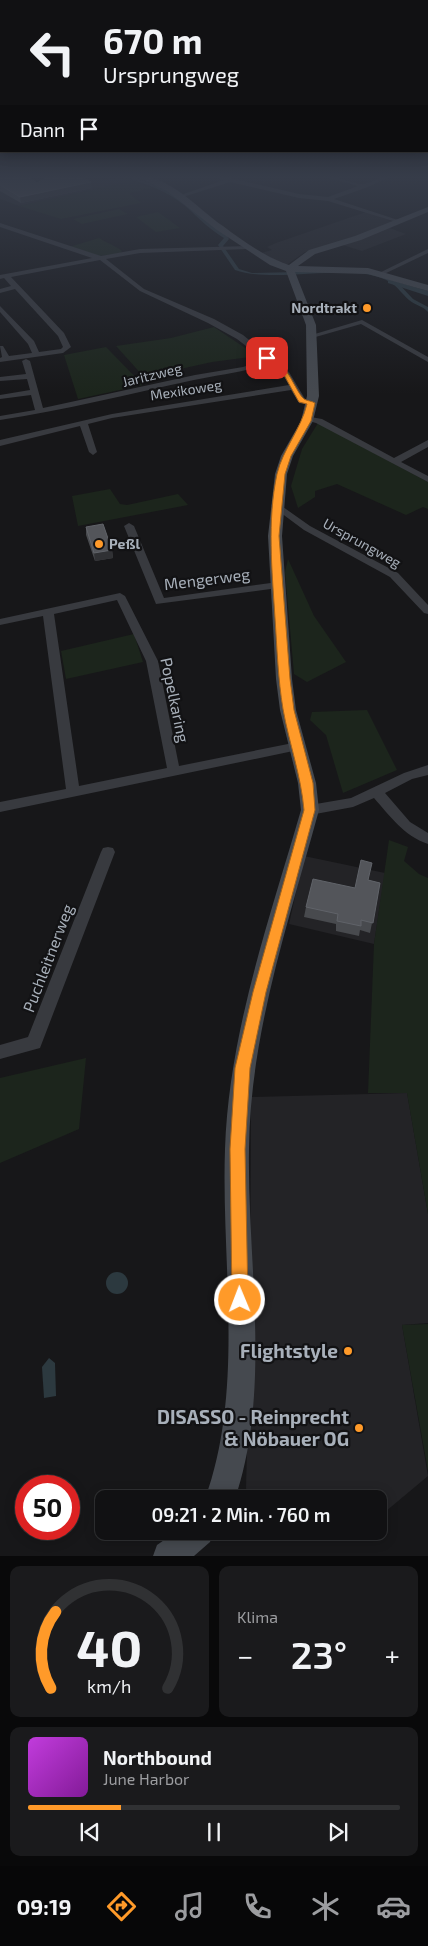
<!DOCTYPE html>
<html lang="de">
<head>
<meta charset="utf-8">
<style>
  body { margin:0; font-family:"Exo 2",sans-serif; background:#1a1a1c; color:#f1f3f6; height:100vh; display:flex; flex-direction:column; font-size:19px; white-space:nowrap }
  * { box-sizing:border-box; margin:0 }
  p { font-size:16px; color:#9c9da0 }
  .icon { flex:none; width:28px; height:28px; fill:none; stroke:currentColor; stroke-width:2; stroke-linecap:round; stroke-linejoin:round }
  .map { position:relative; height:1556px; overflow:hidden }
  .sheet { display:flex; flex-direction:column; gap:10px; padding:10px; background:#09090a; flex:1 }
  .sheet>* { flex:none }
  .banner { position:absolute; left:0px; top:0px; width:429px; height:152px; box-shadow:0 2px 12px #0003,0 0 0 1px #303133; background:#111113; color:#f1f3f6; overflow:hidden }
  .speed { position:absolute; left:15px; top:1475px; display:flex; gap:10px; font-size:25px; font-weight:700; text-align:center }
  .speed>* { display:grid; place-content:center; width:65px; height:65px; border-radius:50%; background:#111113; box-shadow:0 2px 12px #0003,0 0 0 1px #303133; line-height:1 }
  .speed .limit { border:8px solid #d22; background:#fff; color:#111 }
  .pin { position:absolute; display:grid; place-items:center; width:42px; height:42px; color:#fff; margin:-21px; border-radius:10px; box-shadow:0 2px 8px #0006 }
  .me { position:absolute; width:55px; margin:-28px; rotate:359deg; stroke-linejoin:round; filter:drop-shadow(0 0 4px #0008) }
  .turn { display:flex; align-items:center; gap:18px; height:105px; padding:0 20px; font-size:22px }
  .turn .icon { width:65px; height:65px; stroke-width:2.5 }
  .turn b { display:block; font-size:35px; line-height:42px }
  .then { display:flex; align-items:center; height:48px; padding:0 20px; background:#0003; gap:10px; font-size:19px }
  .big { font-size:38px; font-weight:600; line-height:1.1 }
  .sheet .tile { flex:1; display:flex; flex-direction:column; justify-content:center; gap:8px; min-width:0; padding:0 18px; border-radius:10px; background:#1a1a1c }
  .sheet .dial { align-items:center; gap:0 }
  .dial svg { height:130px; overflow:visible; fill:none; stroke:#303133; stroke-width:7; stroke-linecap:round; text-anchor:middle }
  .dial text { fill:#f1f3f6; stroke:none }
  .song { display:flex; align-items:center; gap:15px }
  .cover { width:60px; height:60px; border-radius:8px; background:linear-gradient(135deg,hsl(290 70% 55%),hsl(290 70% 35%)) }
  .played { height:5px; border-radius:2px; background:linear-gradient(90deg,#ff9a29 25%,#303133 25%) }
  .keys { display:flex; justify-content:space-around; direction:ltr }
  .heat { display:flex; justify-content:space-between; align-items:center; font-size:28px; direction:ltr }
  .sheet .tiles { flex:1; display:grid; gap:10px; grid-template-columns:1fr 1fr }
  .tile:last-child { grid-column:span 2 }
  .trip { position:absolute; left:95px; top:1490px; width:292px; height:50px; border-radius:10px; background:#111113; box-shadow:0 2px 12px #0003,0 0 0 1px #303133; font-weight:600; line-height:50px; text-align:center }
  .tabs { display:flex; height:80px; justify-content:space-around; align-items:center; background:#070708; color:#9c9da0 }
  .tabs .icon { width:35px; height:35px }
  .tabs .active { color:#ff9a29 }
  .tabs b { font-size:22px; color:#f1f3f6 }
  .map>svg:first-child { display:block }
  .built { fill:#232326 }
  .green { fill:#1c251c }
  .water { fill:#2c393f }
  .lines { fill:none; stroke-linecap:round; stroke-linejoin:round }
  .canal { fill:#2c393f; fill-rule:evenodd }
  .street { fill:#383a3f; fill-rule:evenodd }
  .secondary { fill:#45494f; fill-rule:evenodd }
  .wall { fill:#484a4e }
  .shaded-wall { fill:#303134 }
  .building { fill:#53555a; stroke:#606369 }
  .route { fill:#ff9a29; stroke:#a6641b }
  .poi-dot { fill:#ff9a29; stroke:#121214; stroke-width:2 }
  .labels { text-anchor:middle; stroke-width:4.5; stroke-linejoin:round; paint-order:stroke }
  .far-poi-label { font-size:14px; font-weight:bold; fill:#a8b0ba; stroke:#121214; text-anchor:end }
  .far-street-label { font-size:14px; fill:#a8b0ba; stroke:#121214 }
  .street-label { font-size:16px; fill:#a8b0ba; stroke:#121214 }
  .near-poi-label { font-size:19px; font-weight:bold; fill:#a8b0ba; stroke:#121214; text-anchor:end }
</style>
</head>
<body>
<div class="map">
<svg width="428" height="1556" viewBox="0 0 428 1556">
  <rect width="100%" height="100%" fill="#171719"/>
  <!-- built -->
  <g class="built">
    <polygon points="118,176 127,176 122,180 124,183 19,206 0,199 0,188 107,180"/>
    <polygon points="366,212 394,222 384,226 406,234 362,251 336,243 305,252 288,264 283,264 261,253 272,250 267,247 276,243"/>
    <polygon points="304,856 385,873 374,944 289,924"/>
    <polygon points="407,1093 428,1214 428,1323 402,1325 428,1476 379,1517 379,1499 249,1499 246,1488 250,1337 251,1097"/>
  </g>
  <!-- green -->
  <g class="green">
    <polygon points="127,176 129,176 129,180 152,188 129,193 141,203 61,219 19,206 123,183 122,180"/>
    <polygon points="119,209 128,214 82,224 73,219"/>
    <polygon points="158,212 180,228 156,232 136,217"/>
    <path d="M99,238C107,243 116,246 122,251L121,253L100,256L69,247Z"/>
    <polygon points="214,327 257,356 212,362 144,377 116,346 171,338"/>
    <polygon points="106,347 143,385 78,399 64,355"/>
    <polygon points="318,423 428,482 428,509 423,507 406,515 337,484 315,491 315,497 298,508 291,486 302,449"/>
    <polygon points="110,489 120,504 127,505 178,494 188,505 78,526 72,496"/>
    <polygon points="288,559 314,616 346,662 307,682 294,674 285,572"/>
    <polygon points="134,634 143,662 66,679 61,651"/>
    <polygon points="367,710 397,770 343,793 326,735 310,720 312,712"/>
    <polygon points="389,840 408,847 404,861 419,874 428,878 428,1214 407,1093 368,1093 374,944"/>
    <polygon points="86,1058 79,1129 0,1163 0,1078"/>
    <polygon points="428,1324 428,1471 402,1325"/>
  </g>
  <!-- water -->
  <g class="water">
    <path d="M131,176H137L138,179L164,188L227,236L229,239L223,246L239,269L252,273L340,271L367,272L397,282L413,299L428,307V312C423,306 415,305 409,300C402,294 398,287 390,282C354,260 278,285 235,270L218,245L224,238C211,230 201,221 191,211C174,195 154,186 132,180Z"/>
    <circle cx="117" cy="1283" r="11"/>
    <polygon points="49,1358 55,1363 56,1396 44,1398 42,1367"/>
  </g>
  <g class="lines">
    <!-- canal -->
    <polygon class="canal" points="388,279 428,291 428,296 388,283"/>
    <!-- street -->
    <g class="street">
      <path d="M221,176L299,194L328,197L358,186L323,176C337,176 352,184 363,184C373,183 381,176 391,176L368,187L334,199L401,221L396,222L328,201L299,198L230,182L183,197L178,196L224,180L218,178Z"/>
      <path d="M0,223L101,256L140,249L249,246L247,249L140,253L106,259L144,289L214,319L243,335L289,372L305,399L315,403L311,405L299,403L291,390L112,418L88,424L97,452L93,455L89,452L80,426L0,446V440L112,414L289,385L283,375L268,363C245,373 219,374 194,380C129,394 65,410 0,420V416L35,410L31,395L0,399V395L30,390L27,379L0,381V377L26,374L22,361L26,359L30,361L43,408L195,375L243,367L264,360L237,339L208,323L140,291L100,260L11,277L64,333L71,347L63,353L0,362V358L2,357L0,346H3L9,356L32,353L28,344L0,312V306L34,341L39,352L61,349L63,347L58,336L15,289L0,293V289L11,286L4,278L0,279V275L92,258L0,227Z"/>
      <polygon points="428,249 428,253 382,275 377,274"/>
      <polygon points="362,320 428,357 428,362 361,324 312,338 308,336"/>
      <polygon points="305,416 322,419 394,458 428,440 428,447 401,462 428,476 428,482 316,423 305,420"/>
      <polygon points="276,502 310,526 398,573 428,605 428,614 424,613 390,577 304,530 273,507 271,505"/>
      <polygon points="129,523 134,526 164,598 278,582 283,585 278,588 156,604 124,526"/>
      <path d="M120,593L125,596L158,661L179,766L298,742L304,746L298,750L0,812V802L66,789L43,616L0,625V619ZM117,600L146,661L167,768L79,786L54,614Z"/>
      <path d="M428,765V775L412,779L385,793L410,822L428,833V844C404,836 390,816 374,798L353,807L310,815L305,813L304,810L305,807L310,805L351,798L404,773Z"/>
      <polygon points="108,847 113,848 115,852 40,1048 0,1059 0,1045 28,1037 101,852 103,848"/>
    </g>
    <!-- secondary -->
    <g class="secondary">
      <path d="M135,176C169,174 197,208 223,226C243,241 265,257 289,265L309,250L355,236L428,207V212L361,240L315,254L298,266L368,268L428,285V291L368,274L295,272L316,325L319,396L313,421L293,456L287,474L282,536L292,679L296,710L316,783L319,810C289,921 250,1033 249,1149C247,1263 272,1389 235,1499H205C245,1388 221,1264 225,1149C229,1032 269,921 301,810L298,783L280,710L276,679L268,536L275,474L281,456L301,421L307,396L306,325L286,271L270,265L217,230L167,191Z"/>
      <polygon points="177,1531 214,1531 210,1542 194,1556 153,1556 157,1545"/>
    </g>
  </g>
  <!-- wall -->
  <g class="wall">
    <polygon points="0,176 37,183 92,188 21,203 0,191"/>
    <polygon points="86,527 112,550 113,558 95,561 86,535"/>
    <polygon points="368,880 380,883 370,933 360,930 359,936 336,931 336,924 304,917 306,907 355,888"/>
  </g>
  <!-- shaded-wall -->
  <g class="shaded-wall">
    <polygon points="91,182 92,188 21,203 20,197"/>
    <polygon points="112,550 113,558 95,561 94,553"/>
  </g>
  <!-- building -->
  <g class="building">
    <polygon points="0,176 27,176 37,183 49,176 80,176 91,182 20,197 0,185"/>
    <polygon points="103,524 112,550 94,553 86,527"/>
    <polygon points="361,860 372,863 368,880 380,883 373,923 361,920 361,926 337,921 338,914 306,907 313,879 355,888"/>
  </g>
  <!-- sky -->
  <linearGradient id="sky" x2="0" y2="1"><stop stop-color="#0d0d0e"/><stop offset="0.45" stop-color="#363c49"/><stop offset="1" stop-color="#363c49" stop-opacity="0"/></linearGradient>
  <rect width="428" height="394" fill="url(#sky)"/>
  <!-- route -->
  <path class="route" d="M265,357C285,355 294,390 304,399C307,401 312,401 315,403L311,421L291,456L285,474L279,536L290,679L294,710L313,783L315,810L266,992L250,1068L245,1149L248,1300L246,1306L240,1308L234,1306L232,1300L230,1149L235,1068L253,992L304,810C301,775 289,743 283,709C278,679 277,648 275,618C272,570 267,521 277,474C283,449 301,429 307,404L299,402L284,375L265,360Z"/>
  <!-- markers -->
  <g class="poi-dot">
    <circle cx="367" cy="308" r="5"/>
    <circle cx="99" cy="544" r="5"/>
    <circle cx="348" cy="1351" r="5"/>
    <circle cx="359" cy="1428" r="5"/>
  </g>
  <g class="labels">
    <!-- far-poi labels -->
    <g class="far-poi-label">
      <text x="357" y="313">Nordtrakt</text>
      <text x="109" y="549" text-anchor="start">Peßl</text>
    </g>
    <!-- far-street labels -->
    <g class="far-street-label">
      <text transform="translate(152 375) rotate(-14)" y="5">Jaritzweg</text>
      <text transform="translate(186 390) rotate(-9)" y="5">Mexikoweg</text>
      <text transform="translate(362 543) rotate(29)" y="5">Ursprungweg</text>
    </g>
    <!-- street labels -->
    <g class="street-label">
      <text transform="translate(207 579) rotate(-7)" y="6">Mengerweg</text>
      <text transform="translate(175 700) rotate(78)" y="6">Popelkaring</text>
      <text transform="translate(48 958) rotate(-69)" y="6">Puchleitnerweg</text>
    </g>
    <!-- near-poi labels -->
    <g class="near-poi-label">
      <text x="338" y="1358">Flightstyle</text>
      <text x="349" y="1424">DISASSO - Reinprecht<tspan x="349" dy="22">&amp; Nöbauer OG</tspan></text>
    </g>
  </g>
</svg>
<div class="speed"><div class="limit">50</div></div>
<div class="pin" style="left:267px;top:358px;background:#d93025"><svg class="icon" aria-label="arrive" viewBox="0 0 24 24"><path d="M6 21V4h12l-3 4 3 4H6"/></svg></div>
<svg class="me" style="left:240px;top:1300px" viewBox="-20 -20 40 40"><circle r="17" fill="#ff9a29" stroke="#fff" stroke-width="3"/><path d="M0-11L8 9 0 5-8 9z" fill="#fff"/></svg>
<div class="trip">09:21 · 2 Min. · 760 m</div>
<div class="banner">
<div class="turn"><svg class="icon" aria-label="left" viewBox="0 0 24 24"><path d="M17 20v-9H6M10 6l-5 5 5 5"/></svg><div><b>670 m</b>Ursprungweg</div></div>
<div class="then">Dann<svg class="icon" aria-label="arrive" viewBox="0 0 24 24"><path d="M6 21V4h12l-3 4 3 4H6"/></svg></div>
</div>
</div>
<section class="sheet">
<div class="tiles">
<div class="tile dial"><svg viewBox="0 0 100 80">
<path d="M14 69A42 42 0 1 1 86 69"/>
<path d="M14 69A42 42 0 0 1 17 22" stroke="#ff9a29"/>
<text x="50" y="56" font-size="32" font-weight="700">40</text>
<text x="50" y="72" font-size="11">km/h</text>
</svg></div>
<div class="tile"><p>Klima</p>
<div class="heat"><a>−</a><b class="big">23°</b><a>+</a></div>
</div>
<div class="tile">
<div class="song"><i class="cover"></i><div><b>Northbound</b><p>June Harbor</p></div></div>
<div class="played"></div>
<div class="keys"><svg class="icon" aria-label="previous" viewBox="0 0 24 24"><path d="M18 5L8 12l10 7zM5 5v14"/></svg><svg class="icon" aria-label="pause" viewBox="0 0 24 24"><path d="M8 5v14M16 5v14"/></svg><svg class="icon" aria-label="next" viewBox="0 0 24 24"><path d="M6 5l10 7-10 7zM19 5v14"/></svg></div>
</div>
</div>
</section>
<nav class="tabs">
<b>09:19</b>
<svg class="icon active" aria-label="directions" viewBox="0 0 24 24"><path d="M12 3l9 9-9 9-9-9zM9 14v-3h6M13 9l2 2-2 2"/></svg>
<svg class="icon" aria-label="music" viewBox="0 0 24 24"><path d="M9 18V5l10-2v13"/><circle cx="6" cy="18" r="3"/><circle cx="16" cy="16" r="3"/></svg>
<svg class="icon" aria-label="phone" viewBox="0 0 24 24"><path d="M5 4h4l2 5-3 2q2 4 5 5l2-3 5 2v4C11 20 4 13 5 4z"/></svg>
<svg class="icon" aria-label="climate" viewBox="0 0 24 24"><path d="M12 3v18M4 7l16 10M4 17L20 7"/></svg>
<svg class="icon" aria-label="car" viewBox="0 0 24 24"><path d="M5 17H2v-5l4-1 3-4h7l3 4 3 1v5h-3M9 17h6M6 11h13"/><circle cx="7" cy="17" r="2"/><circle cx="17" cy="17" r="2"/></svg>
</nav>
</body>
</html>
